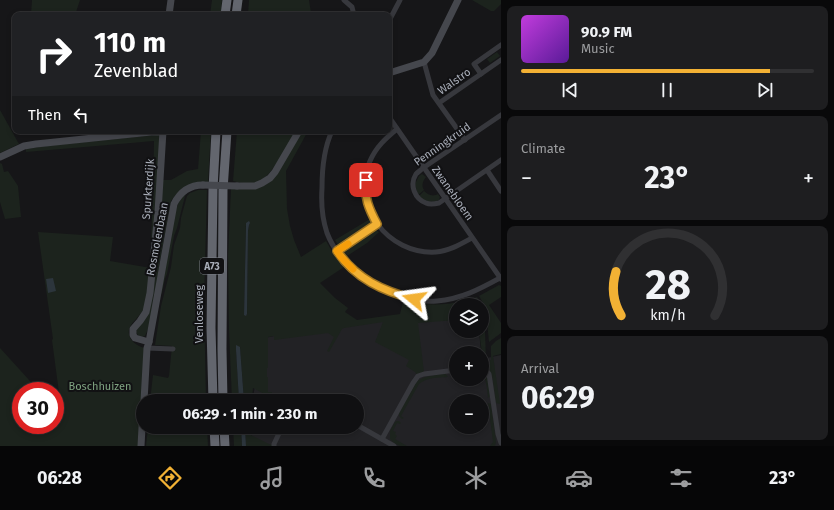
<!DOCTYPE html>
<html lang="en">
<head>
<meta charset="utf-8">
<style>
  body { margin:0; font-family:"Fira Sans",sans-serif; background:#1e1e20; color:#f1f3f6; height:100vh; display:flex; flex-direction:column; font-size:15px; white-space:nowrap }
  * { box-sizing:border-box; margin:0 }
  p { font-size:13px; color:#9c9d9f }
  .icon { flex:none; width:22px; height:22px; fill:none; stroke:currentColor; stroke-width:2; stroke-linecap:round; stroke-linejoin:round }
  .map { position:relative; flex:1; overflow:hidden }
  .panel { display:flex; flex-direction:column; gap:6px; padding:6px; background:#09090a; width:333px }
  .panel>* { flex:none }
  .banner { position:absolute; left:12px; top:12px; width:380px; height:122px; border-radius:8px; box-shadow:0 2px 6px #0003,0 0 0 1px #303032; background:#202124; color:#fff; overflow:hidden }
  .controls { position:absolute; left:449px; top:298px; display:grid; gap:8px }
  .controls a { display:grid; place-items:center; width:40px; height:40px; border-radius:50%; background:#101012; box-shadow:0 2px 6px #0003,0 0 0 1px #303032; font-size:20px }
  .speed { position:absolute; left:12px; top:382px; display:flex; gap:8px; font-size:20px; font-weight:700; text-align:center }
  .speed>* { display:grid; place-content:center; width:52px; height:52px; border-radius:50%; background:#101012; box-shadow:0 2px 6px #0003,0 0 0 1px #303032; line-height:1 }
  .speed .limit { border:6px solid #d22; background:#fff; color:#111 }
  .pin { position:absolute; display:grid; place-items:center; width:34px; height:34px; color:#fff; margin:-17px; border-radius:8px; box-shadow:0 2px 6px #0006 }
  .me { position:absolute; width:44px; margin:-22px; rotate:286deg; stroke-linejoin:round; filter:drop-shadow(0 0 3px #0008) }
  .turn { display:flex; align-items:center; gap:14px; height:84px; padding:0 16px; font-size:18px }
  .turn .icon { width:52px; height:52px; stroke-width:2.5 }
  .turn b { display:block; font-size:28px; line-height:34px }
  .then { display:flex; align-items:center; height:38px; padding:0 16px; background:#0003; gap:8px; font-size:15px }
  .big { font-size:30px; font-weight:700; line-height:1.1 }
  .panel .tile { flex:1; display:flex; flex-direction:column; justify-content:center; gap:6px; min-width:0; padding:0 14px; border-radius:8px; background:#1e1e20 }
  .panel .dial { align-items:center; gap:0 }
  .dial svg { height:104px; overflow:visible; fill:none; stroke:#303032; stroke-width:7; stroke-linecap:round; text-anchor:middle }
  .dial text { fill:#f1f3f6; stroke:none }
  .song { display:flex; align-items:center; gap:12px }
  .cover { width:48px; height:48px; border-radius:6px; background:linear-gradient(135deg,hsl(290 70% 55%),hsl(270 70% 35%)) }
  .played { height:4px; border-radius:2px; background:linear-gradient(90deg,#f2b134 85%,#303032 85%) }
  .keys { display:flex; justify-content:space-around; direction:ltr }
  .heat { display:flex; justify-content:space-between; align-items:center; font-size:22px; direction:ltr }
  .trip { position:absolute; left:136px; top:394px; width:228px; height:40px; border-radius:20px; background:#101012; box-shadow:0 2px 6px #0003,0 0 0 1px #303032; font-weight:700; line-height:40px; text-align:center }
  .dock { display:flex; height:64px; justify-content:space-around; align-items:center; background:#060607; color:#9c9d9f }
  .dock .icon { width:28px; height:28px }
  .dock .active { color:#f2b134 }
  .dock b { font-size:18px; color:#f1f3f6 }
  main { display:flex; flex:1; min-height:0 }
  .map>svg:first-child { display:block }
  .built { fill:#222225; fill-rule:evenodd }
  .green { fill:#1c231d; fill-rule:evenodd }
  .water { fill:#2c353c }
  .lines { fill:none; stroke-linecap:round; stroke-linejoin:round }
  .street { stroke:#37383d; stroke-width:5 }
  .secondary { stroke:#45474d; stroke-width:7 }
  .highway { stroke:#63666e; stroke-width:9 }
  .secondary-bridge { stroke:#45474d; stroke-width:7 }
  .route-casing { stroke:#9d7322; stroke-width:10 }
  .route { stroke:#f2b134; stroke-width:7 }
  .slow { stroke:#f59e0b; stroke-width:7 }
  .labels { text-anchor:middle; stroke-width:4; stroke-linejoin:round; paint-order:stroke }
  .shield { fill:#111113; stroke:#7b7e86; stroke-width:1 }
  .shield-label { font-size:10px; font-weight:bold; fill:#a8adb8 }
  .street-label { font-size:11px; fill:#a8adb8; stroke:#111113 }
  .park-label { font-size:11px; fill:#7fa381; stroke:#111113 }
</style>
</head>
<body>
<main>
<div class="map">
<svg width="501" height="446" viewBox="0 0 501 446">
  <rect width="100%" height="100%" fill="#161618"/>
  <!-- built -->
  <path class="built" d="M456,320V331H479L481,353H456V379H482V359L501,355V446H253L251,427H357V401H252L265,338L336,322ZM456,401H482V427H456Z"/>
  <!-- green -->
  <g class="green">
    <polygon points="32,0 80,0 75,15 31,15"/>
    <polygon points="212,0 222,0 221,15 210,15"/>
    <polygon points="249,0 309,0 311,13 310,15 248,15"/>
    <polygon points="472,0 501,0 501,4 494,11 491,11"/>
    <polygon points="497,52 500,56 490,63 487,59"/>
    <polygon points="0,110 19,144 0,153"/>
    <path d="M201,131H211L208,182C189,186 183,185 171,201C167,226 161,250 158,275C155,293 154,319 145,336L142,337C132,333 137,328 142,322L163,180H171L187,171L198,169Z"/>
    <path d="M237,131H296C288,144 272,177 258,182C250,185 241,183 233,181Z"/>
    <path d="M302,131H308L286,171L287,209L290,226L294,240L301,257L326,241L333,253L344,267L320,283L335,298L348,308L345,312L357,320L400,314L403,302C431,305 449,307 477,297L481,305H456V320L418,323L424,372L417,375L415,372L406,366L409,360L375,342L383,322L344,328L342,329L329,352L327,351L334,337L328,333L274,340V336L268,337V368H267V377H268V392H272L271,396L280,401H277L253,388L252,401H244L240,347L236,350L239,401H232L229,330L228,257L231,188L261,186ZM246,223H250L249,225L248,231L247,315H244Z"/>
    <polygon points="156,135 158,135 161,137 153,239 151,239 153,198 154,141 26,152 26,149 46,146"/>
    <polygon points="0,163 2,164 4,172 8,171 18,186 21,217 5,219 0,202"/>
    <path d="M422,174L426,177C423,181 421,185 424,190L418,195L415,184L419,176Z"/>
    <polygon points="198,190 207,190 204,301 206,401 150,401 153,375 168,378 169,376 172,346 155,345 161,306 171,267 174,245 180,228 181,218 187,196 190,193"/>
    <path d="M424,191C428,195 433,197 438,194L440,197L439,200C430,204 426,201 419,196Z"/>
    <path d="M188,192L185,196L177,228L174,236L167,274C163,281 164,290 160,297L175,212L180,199Z"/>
    <polygon points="370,219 372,225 341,246 339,246 335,240"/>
    <polygon points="373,229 376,230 379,232 367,243 347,256 344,252 344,250"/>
    <path d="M38,232L113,237L110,261L151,268C150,279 149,291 147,302C145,311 136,318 131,325C124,337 135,345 144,348L141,446H0V348L39,391H21V425H55V409L60,414L61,408L52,340L53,339Z"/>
    <polygon points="499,285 501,286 501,297 489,305 501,323 501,333 489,342 486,312 485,306 479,296"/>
    <polygon points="482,306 485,331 486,360 487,360 488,362 486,367 482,365 482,361 483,361 479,331 482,331"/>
    <polygon points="501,338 501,354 493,356 500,404 496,403 492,375 488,368 490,363 490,360 491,360 491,346 496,341"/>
    <path d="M482,371L485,373L487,376L490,396L488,398C487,390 487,380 482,374Z"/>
    <path d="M445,373L448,377C437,378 428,377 419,384L401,416L404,418L402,419L399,416V412L417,381L425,377Z"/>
    <polygon points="488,403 491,404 496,442 495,446 490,446 493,442"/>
    <polygon points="397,421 399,421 401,423 400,424 397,423 393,431 396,432 395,434 397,436 395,439 407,446 400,446 394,443 390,439 390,431 395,422"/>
    <polygon points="148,427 207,427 208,446 146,446"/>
    <polygon points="233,427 241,427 242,446 234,446"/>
    <polygon points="245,427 251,427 251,435 269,444 272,445 272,446 246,446"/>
  </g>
  <!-- water -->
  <g class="water">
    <polygon points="249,221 250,223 249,225 248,231 247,314 246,316 244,315 246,226 246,223"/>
    <polygon points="53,278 56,291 48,293 46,279"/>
    <polygon points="236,345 240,347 244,401 239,401 236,350"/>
    <polygon points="241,427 245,427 246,446 242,446"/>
  </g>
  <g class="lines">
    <!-- street -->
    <g class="street">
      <polyline points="344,0 352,7 354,15"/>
      <polyline points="389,20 390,19 400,0"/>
      <polyline points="424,62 433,95 465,140"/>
      <polyline points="481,74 474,64 501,45"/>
      <polyline points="439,103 501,60"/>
      <path d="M501,115L423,168C421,170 418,172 416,174C409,185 415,199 426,203C430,205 435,204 439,203L501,160"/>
      <polyline points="389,117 501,279"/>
      <path d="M397,129C386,138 376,147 370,161C350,205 388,255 436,252C449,251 461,244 472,238"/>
      <path d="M332,131C324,148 322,169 322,188C321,203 322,218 327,233C343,274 394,304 437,301C461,299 480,289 500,278"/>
      <polyline points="487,170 501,191"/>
      <polyline points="337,251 377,224"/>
      <polyline points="147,348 173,349"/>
      <polyline points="482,367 486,370 489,374 498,434 501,443"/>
      <polyline points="296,401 304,397 314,401"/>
      <polyline points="357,425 394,446"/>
      <polyline points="382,439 413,383 418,376 424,374 456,370"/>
      <polyline points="274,446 274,444 282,427"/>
    </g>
    <!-- secondary -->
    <g class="secondary">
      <polyline points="169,15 171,0"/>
      <polyline points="389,73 424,62 432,53 458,0"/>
      <polyline points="0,157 24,146 36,144 151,132 163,132"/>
      <polyline points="237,186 255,186 262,183 270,178 275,172 299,131"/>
      <path d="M149,342L174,204C180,192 190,185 203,185"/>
      <polyline points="144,401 147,348 149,342 135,338 133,335 133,329 140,321 146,312 150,293 158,212 163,131"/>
      <polyline points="141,446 143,410"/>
    </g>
    <!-- highway -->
    <g class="highway">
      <polyline points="225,15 227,0"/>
      <polyline points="236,15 238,0"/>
      <polyline points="213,401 211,328 213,189 216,131"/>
      <polyline points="223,401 222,349 223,190 227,131"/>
      <polyline points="214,427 215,446"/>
      <polyline points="224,427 225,446"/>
    </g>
    <!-- secondary-bridge -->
    <polyline class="secondary-bridge" points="203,185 237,186"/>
  </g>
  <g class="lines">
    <!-- route casing -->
    <g class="route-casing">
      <path id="route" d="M366,180C364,198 369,209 377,224L337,251C356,279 383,291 414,299"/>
    </g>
    <!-- route -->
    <use href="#route" class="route"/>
    <!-- slow -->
    <polyline class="slow" points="348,244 337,251 341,257 353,269"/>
  </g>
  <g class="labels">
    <!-- shield labels -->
    <rect class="shield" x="200" y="258" width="24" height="16" rx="3"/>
    <g class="shield-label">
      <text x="212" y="270">A73</text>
    </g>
    <!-- street labels -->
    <g class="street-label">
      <text transform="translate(454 81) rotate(-35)" y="4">Walstro</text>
      <text transform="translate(442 144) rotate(-35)" y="4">Penningkruid</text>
      <text transform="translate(148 189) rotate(-86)" y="4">Spurkterdijk</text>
      <text transform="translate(453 193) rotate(55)" y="4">Zwanebloem</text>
      <text transform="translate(157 239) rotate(-79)" y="4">Rosmolenbaan</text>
      <text transform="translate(199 314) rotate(-90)" y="4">Venloseweg</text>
    </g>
    <!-- park labels -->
    <g class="park-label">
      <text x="100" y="390">Boschhuizen</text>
    </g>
  </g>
</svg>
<div class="controls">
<a><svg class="icon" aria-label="layers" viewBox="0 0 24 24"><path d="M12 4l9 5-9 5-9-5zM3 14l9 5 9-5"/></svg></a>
<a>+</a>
<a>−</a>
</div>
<div class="speed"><div class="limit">30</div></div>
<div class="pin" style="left:366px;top:180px;background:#d93025"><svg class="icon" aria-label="arrive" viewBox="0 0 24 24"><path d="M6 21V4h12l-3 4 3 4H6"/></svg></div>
<svg class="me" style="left:414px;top:299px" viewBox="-20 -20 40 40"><path d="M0-17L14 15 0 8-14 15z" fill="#f2b134" stroke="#fff" stroke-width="4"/></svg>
<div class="trip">06:29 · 1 min · 230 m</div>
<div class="banner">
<div class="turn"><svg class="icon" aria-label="right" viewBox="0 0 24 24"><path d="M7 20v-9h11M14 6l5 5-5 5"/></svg><div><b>110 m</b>Zevenblad</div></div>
<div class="then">Then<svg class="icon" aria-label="left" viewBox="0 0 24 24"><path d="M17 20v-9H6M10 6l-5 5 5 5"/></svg></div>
</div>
</div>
<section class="panel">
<div class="tile">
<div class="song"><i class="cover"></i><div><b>90.9 FM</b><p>Music</p></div></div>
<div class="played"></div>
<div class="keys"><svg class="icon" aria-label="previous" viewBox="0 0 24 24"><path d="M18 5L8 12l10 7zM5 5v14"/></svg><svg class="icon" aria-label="pause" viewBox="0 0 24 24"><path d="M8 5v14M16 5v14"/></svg><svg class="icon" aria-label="next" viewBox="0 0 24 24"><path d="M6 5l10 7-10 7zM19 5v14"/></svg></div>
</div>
<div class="tile"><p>Climate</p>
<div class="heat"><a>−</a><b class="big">23°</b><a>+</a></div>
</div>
<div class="tile dial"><svg viewBox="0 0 100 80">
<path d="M14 69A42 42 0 1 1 86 69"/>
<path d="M14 69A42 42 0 0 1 10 35" stroke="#f2b134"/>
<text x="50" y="56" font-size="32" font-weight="700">28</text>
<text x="50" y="72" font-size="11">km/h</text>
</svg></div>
<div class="tile"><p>Arrival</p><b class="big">06:29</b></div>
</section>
</main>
<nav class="dock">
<b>06:28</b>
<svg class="icon active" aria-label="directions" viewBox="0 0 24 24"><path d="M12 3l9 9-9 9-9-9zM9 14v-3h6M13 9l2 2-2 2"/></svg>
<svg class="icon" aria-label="music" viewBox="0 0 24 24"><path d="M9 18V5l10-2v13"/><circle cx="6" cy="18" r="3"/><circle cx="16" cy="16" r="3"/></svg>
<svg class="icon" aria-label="phone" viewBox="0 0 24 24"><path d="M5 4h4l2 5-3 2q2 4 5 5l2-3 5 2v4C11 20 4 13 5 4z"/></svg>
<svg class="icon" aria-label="climate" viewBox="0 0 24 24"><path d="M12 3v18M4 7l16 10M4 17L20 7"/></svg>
<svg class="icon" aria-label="car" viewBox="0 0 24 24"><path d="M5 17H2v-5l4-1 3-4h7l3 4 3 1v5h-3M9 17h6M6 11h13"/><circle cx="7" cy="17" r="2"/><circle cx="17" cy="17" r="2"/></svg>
<svg class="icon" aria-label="filters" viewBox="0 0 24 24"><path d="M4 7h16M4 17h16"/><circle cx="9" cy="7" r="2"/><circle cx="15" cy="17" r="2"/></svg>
<b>23°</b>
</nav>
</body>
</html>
